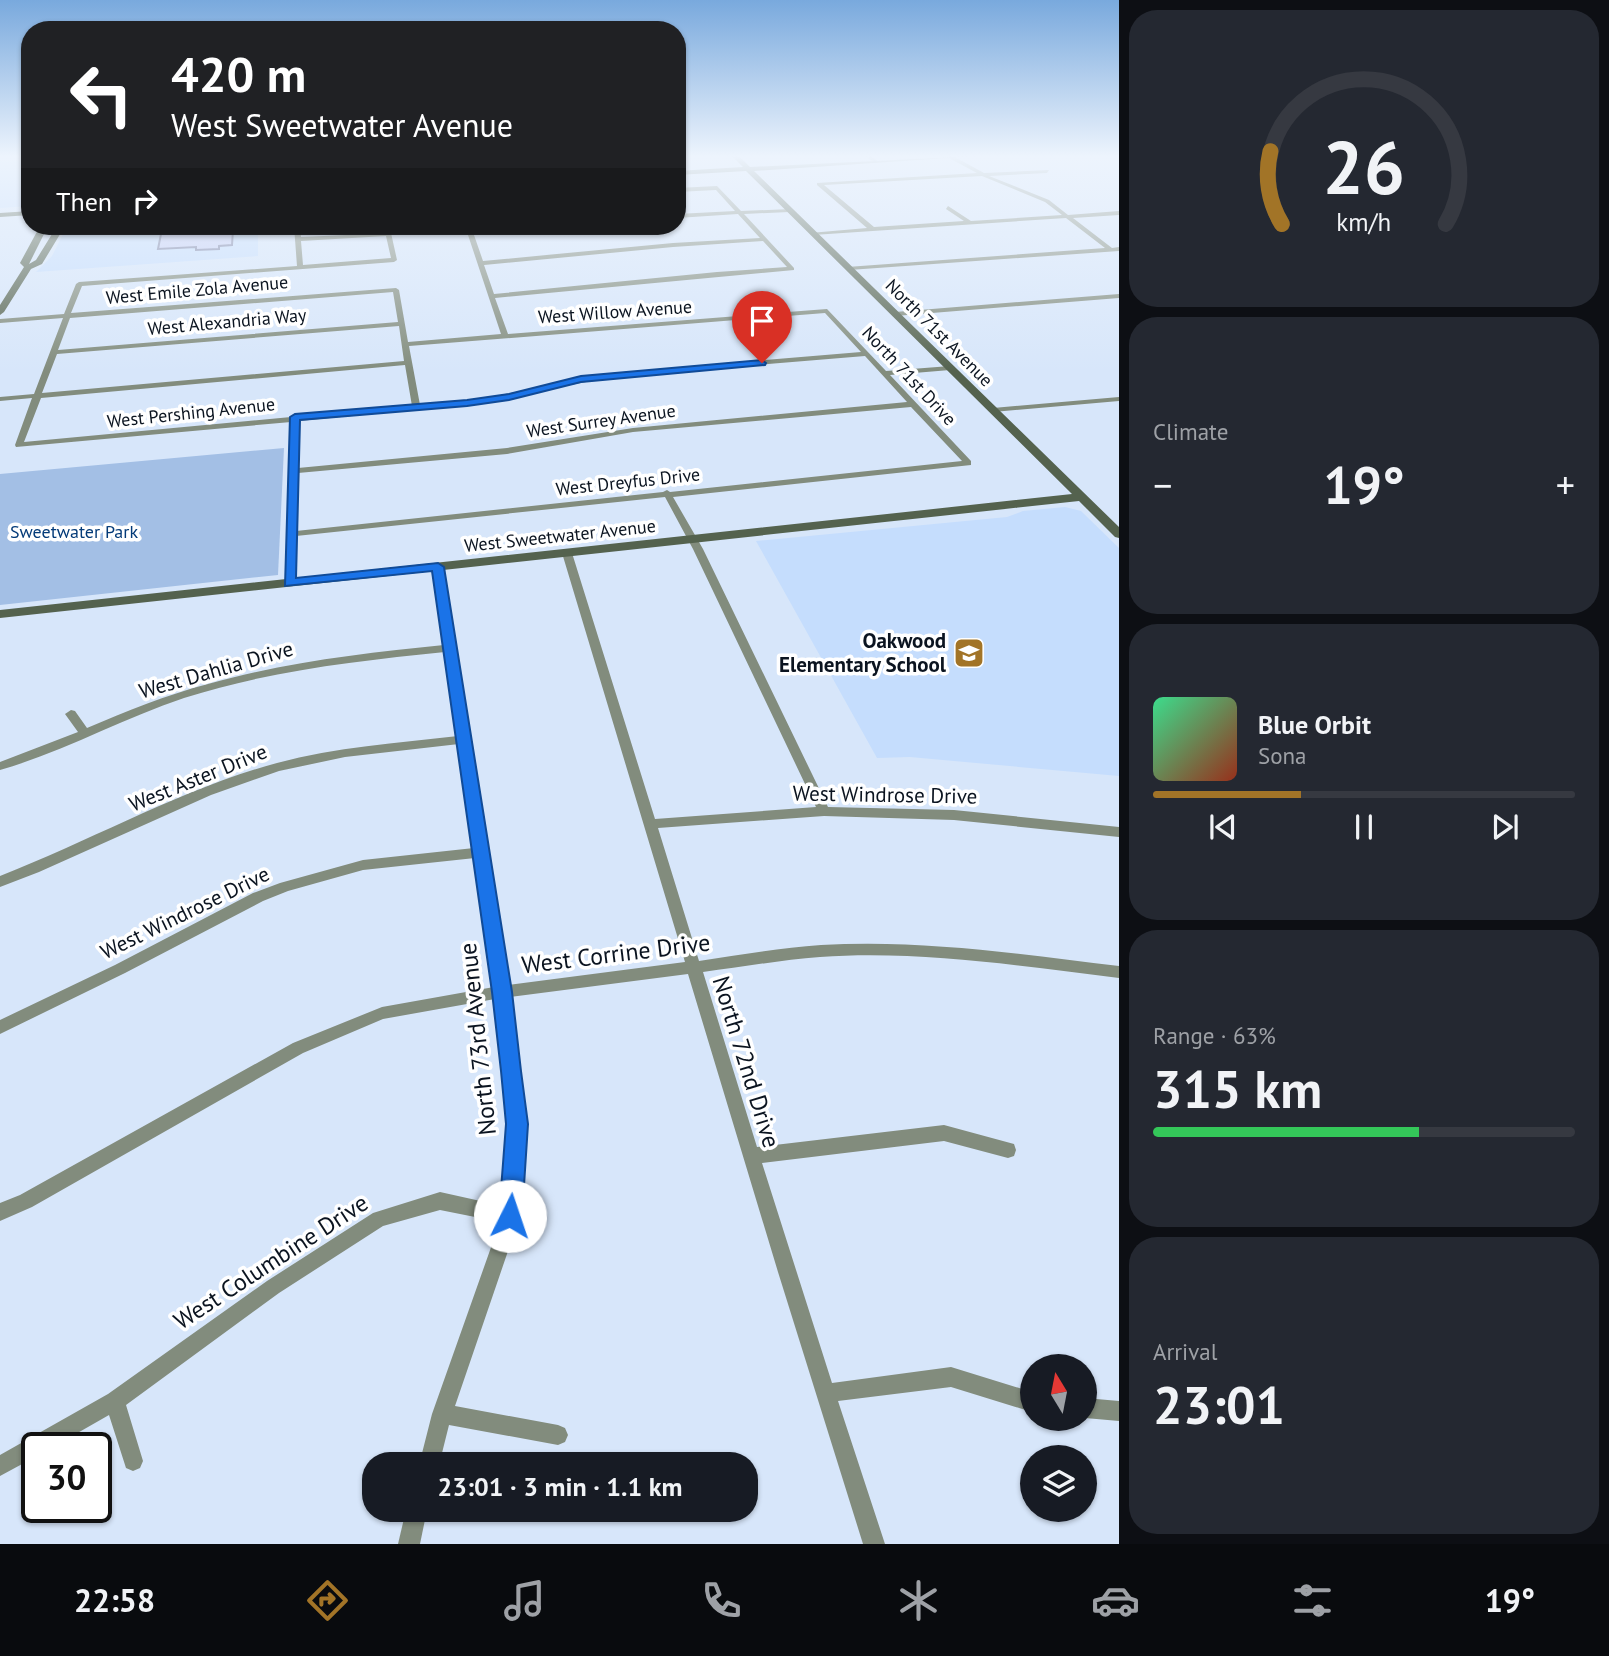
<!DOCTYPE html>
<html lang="en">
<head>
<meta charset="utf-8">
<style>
  body { margin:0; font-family:"PT Sans",sans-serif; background:#242831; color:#f1f3f6; height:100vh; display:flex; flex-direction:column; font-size:26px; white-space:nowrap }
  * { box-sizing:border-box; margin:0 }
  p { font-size:23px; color:#9ea1a6 }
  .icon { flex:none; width:38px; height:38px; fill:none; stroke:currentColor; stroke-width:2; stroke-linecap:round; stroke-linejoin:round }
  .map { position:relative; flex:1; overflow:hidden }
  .side { display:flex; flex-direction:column; gap:10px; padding:10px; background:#0d0f14; width:490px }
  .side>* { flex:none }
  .guide { position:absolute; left:21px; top:21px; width:665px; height:214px; border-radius:28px; box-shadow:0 2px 5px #0004; background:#202124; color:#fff; overflow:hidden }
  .needle { width:46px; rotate:350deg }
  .fabs { position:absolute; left:1020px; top:1354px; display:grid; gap:14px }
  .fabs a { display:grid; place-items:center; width:77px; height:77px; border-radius:50%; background:#171b24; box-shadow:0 2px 5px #0004; font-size:35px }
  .speed { position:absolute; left:21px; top:1432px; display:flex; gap:14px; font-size:35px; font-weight:700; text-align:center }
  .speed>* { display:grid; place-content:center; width:91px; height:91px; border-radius:50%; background:#171b24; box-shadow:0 2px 5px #0004; line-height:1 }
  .speed .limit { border:4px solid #111; border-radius:10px; background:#fff; color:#111 }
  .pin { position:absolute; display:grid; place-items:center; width:60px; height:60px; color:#fff; margin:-72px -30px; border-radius:50% 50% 50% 0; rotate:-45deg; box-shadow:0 0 7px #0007 }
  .pin .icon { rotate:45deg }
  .me { position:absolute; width:77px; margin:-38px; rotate:4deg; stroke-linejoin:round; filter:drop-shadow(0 0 5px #0008) }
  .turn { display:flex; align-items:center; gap:24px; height:147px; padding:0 35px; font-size:32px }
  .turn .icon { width:91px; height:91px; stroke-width:2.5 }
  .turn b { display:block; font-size:49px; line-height:60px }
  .then { display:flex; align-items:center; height:66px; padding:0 35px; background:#0003; gap:14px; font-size:26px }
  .big { font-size:52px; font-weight:700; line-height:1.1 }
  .side .tile { flex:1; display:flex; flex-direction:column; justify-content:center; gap:10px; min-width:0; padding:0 24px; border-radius:28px; background:#242831 }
  .side .dial { align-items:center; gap:0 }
  .dial svg { height:182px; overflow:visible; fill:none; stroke:#363941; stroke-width:7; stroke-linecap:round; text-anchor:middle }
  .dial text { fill:#f1f3f6; stroke:none }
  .song { display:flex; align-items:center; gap:21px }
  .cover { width:84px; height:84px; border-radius:10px; background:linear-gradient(135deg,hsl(150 70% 55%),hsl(10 70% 35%)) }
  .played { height:7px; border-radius:4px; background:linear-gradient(90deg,#a27427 35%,#363941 35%) }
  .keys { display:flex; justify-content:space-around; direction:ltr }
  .heat { display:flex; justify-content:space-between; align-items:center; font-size:38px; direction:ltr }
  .charge { height:10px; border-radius:5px; background:linear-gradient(90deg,#34c759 63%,#363941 0) }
  .trip { position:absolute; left:362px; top:1452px; width:396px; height:70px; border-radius:28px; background:#171b24; box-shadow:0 2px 5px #0004; font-weight:700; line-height:70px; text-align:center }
  .tabs { display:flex; height:112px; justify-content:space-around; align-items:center; background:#090b0e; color:#9ea1a6 }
  .tabs .icon { width:49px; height:49px }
  .tabs .selected { color:#a27427 }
  .tabs b { font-size:32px; color:#f1f3f6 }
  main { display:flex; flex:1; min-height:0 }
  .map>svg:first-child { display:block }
  .built { fill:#c5ddfd }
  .green { fill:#a3bfe5 }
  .building { fill:#c6cef4; stroke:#7a81a4; stroke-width:2 }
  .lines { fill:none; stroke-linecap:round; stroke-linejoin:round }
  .street { fill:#828c7d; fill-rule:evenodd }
  .secondary { fill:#54624e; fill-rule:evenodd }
  .route { fill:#1a73e8; stroke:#114b97; stroke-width:2 }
  .labels { text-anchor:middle; stroke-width:7; stroke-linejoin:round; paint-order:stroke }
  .far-street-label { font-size:18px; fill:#0b1420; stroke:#fff }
  .far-park-label { font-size:18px; fill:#033a78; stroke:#fff }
  .poi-label { font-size:21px; font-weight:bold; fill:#0b1420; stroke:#fff; text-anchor:end }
  .street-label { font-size:21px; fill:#0b1420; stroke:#fff }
  .near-street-label { font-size:24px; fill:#0b1420; stroke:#fff }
</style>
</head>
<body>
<main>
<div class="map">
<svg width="1119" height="1544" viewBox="0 0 1119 1544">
  <rect width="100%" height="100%" fill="#d7e6fa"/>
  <!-- built -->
  <g class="built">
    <polygon points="30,161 30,206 0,208 0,162"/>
    <polygon points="67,226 258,226 258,256 36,272 52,256"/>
    <polygon points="1065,507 1081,511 1119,548 1119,776 910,757 877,758 756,541 1007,517 1023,511"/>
  </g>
  <!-- green -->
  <polygon class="green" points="284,448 278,575 0,605 0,474"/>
  <!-- building -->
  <polygon class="building" points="233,230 232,245 219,246 219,249 196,250 196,247 158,249 161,234"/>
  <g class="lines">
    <!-- street -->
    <g class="street">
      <polygon points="866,156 871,156 879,162 874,163"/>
      <path d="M949,156H953L984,173L1049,170L1047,173L989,176L1049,200L1068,215L1119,211V215L1073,218L1112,248L1119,247V251L849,270L847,267L1105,248L1066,218L813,235L810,233L867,228L817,185V183L977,173L949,158ZM982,176L1045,202L1062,215L971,221L948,206L946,209L964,221L874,227L824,185Z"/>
      <path d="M717,186L741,211L791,209L789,212L744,214L794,268V270L495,298L508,334L827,309L886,371L950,366L954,368L950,370L890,375L971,461V465L673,497L703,549L828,807L954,810L1119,827V837L954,820L824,816L658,828L699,961C739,955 780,948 821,945C920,939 1021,954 1119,966V978C1021,966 919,950 820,957C781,960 741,967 703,972L757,1147L944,1125L1014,1144L1016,1150L1014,1156L1008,1158L944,1141L762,1163L832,1383L951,1367L1032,1392V1412L951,1387L838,1401L885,1544H863L778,1272L688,974L510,997L525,1124L520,1216L455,1406L558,1425L565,1428L568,1435L565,1442L558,1445L449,1425L439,1465H419L432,1414L500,1222L440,1210L383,1226L279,1293L126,1405L143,1461L140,1468L133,1471L126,1468L109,1415L53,1447H37V1456L0,1476V1455L108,1394L267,1281L373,1213L440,1192L503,1206L509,1124L495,999L383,1019L303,1053L32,1207L0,1221V1203L20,1195L293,1043L382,1007L494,987L475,858L363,870L288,891L263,901L125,973L0,1034V1020L115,965L253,893L280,883L363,860L474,848L459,744L345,757L279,771L211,795L39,872L0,887V876C93,840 181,789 277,763C336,747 397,743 458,736L445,652C357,661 268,671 184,698C121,719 63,752 0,770V762L78,732L65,714L71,710L75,711L87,728C127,711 166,695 208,684C285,662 365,653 444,645L433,567L435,565H441L456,648L508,985L685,962L562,553L567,550L572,553L655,819L816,807L693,549L665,497L296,536L295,583L290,586L286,585V534L291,422L16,447L15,445L32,398L0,401V397L34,394L63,318L0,323V319L64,314L76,284L79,282L297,266L294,226H300L301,237L391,233L397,260L394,262L82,286L71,313L396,288L399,290L408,342L501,334L465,226H471L473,231L568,226L474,235L483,261L673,243L760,238L738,214L677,218V214L735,211L716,190L677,192V188ZM386,236L391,258L303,265L301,241ZM763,241L787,267L717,272L494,294L484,265L673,247ZM393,292L398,322L58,350L70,318ZM825,313L861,352L612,373L485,398L420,405L409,346ZM399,326L404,361L42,393L57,354ZM865,356L907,402L633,428L507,448L298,468L299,421L467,405L612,377ZM405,365L412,406L299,416L295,415L291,417L24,442L41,398ZM911,407L962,461L670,492L667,490L663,492L296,531L298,473L507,454L633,432Z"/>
      <polygon points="1119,294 1119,298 895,316 892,314 895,312"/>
      <polygon points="1119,397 1119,401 993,412 989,410 993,408"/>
      <polygon points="1085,1398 1119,1401 1119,1421 1085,1418"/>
      <polygon points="406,1510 427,1510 420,1544 398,1544"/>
    </g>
    <!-- secondary -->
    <g class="secondary">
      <polygon points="732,156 739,156 750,167 977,156 754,171 1119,527 1119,538 1115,537 1079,501 0,618 0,610 1072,494 746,171 677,175 677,171 743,167"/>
      <polygon points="30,211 30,215 0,217 0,213"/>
      <polygon points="40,226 48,226 29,264 36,260 57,226 65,226 42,264 31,269 4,312 0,315 0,305 24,267 20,263"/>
    </g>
  </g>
  <!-- sky -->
  <linearGradient id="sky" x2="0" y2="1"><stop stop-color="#79a9dd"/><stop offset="0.42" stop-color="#edf4fd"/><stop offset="1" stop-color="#edf4fd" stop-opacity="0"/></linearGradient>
  <rect width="1119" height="372" fill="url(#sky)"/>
  <!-- route -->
  <polygon class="route" points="762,360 766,363 765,365 581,382 509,400 467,406 300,420 296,578 438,563 444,567 512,992 521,1071 528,1124 522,1216 519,1224 510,1227 502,1224 499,1216 506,1124 501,1071 492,992 432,571 285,586 290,417 295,414 467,400 509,394 581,376"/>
  <!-- icons -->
  <defs>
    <g id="school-square" transform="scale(1.575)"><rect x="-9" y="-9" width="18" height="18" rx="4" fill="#a27427" stroke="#fff"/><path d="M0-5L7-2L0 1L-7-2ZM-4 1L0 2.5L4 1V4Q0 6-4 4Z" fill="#fff"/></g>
  </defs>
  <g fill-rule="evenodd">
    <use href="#school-square" x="969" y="653"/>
  </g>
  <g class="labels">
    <!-- far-street labels -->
    <g class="far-street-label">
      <text transform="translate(197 290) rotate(-5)" y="6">West Emile Zola Avenue</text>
      <text transform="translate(615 312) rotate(-4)" y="6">West Willow Avenue</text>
      <text transform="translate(227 322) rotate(-5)" y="6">West Alexandria Way</text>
      <text transform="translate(939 333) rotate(45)" y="6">North 71st Avenue</text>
      <text transform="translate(909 376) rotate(47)" y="6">North 71st Drive</text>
      <text transform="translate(191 413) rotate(-6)" y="6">West Pershing Avenue</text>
      <text transform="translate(601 421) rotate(-8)" y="6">West Surrey Avenue</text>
      <text transform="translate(628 482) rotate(-6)" y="6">West Dreyfus Drive</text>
      <text transform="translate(560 536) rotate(-6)" y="6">West Sweetwater Avenue</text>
    </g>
    <!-- far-park labels -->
    <g class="far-park-label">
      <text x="74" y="538">Sweetwater Park</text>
    </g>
    <!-- poi labels -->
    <g class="poi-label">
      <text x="946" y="648">Oakwood<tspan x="946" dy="24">Elementary School</tspan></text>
    </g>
    <!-- street labels -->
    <g class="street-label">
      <text transform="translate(216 670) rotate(-16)" y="7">West Dahlia Drive</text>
      <text transform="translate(198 778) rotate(-22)" y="7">West Aster Drive</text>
      <text transform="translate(885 795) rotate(1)" y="7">West Windrose Drive</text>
      <text transform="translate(185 913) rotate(-26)" y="7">West Windrose Drive</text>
    </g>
    <!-- near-street labels -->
    <g class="near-street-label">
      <text transform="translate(616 954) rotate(-7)" y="8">West Corrine Drive</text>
      <text transform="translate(478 1039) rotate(-96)" y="8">North 73rd Avenue</text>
      <text transform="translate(746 1062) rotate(73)" y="8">North 72nd Drive</text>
      <text transform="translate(271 1262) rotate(-33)" y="8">West Columbine Drive</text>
    </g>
  </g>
</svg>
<div class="fabs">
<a><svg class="needle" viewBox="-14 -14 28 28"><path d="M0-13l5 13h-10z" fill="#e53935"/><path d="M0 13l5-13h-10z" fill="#9ea1a6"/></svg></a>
<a><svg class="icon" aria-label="layers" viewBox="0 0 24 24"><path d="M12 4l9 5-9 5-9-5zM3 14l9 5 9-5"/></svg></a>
</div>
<div class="speed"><div class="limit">30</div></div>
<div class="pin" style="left:762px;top:363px;background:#d93025"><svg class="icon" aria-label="arrive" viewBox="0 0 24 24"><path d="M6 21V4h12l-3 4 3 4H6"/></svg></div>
<svg class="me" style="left:510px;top:1216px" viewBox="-20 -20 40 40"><circle r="19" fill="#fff"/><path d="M0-13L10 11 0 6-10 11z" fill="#1a73e8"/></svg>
<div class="trip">23:01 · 3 min · 1.1 km</div>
<div class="guide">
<div class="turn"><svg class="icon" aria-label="left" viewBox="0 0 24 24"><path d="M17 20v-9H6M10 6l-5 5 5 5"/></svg><div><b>420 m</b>West Sweetwater Avenue</div></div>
<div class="then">Then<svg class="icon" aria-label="right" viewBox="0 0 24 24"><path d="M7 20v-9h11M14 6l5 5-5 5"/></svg></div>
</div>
</div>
<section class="side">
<div class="tile dial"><svg viewBox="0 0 100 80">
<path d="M14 69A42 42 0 1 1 86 69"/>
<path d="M14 69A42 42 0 0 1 9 37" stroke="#a27427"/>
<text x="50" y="56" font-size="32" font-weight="700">26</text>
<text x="50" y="72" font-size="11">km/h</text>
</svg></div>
<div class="tile"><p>Climate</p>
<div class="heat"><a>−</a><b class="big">19°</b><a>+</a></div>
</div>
<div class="tile">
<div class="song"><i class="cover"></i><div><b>Blue Orbit</b><p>Sona</p></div></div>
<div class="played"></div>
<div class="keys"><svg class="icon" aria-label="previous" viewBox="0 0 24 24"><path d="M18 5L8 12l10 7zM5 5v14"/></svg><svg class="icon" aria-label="pause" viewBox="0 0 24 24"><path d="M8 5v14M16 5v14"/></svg><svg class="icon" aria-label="next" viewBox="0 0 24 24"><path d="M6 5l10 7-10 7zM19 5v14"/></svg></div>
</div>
<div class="tile"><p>Range · 63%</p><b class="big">315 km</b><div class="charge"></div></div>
<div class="tile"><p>Arrival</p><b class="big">23:01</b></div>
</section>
</main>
<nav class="tabs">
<b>22:58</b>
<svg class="icon selected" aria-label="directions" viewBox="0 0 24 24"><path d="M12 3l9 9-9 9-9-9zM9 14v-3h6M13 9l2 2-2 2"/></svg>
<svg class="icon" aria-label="music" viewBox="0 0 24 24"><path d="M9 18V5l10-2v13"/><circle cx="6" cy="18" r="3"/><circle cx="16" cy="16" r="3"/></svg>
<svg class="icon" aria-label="phone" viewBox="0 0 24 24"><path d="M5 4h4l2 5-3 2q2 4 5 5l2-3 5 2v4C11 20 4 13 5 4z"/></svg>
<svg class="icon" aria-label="climate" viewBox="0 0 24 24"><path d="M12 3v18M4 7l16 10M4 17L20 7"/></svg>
<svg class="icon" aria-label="car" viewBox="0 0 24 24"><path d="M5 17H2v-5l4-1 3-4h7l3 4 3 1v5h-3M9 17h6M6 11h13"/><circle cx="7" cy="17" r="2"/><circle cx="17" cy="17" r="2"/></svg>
<svg class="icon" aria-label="filters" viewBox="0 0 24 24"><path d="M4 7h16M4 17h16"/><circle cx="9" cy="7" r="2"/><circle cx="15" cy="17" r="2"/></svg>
<b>19°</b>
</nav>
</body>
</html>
